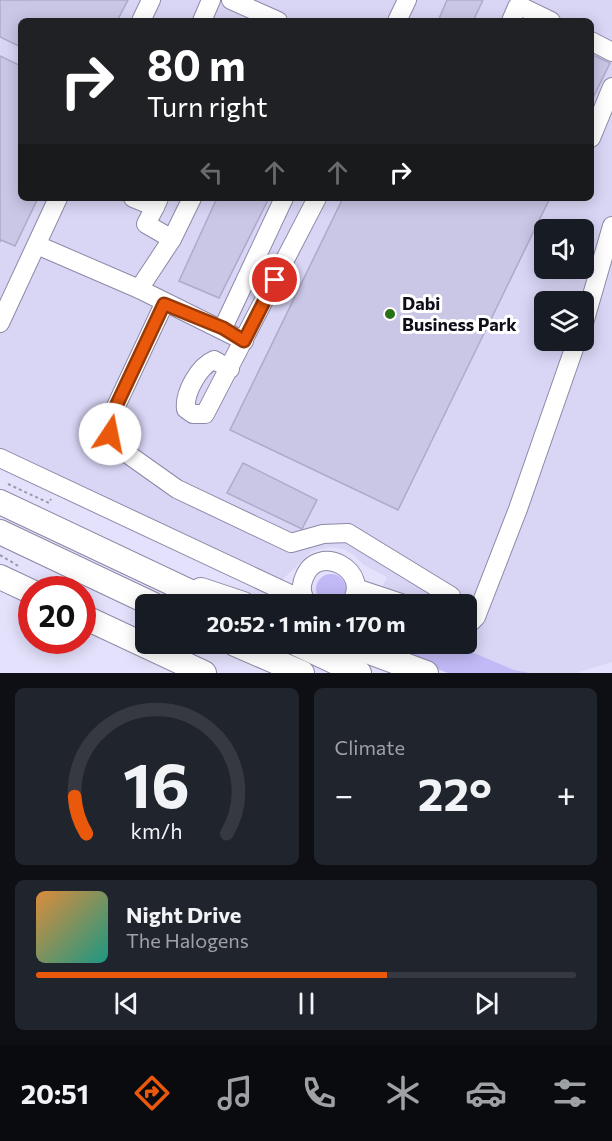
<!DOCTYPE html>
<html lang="en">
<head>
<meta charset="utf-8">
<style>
  body { margin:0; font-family:Commissioner,sans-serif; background:#20242c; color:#f1f3f6; height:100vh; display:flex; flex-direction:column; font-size:22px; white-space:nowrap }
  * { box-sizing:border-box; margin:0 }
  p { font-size:20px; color:#9ea1a6 }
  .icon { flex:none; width:33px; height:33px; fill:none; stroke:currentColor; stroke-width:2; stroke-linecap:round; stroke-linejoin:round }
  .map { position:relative; height:673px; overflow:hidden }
  .details { display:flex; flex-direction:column; gap:15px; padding:15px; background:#0d0f14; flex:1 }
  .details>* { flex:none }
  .top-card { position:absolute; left:18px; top:18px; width:576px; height:183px; border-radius:9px; box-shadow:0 3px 15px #0003; background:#202124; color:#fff; overflow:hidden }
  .buttons { position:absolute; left:534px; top:219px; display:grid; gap:12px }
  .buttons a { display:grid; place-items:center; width:60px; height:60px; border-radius:9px; background:#171b24; box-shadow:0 3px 15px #0003; font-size:30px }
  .speed { position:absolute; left:18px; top:576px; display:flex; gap:12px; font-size:30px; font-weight:700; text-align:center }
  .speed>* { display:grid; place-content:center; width:78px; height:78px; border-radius:50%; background:#171b24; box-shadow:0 3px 15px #0003; line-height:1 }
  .speed .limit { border:9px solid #d22; background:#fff; color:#111 }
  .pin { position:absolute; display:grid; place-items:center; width:51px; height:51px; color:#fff; margin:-26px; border:3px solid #fff; border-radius:50%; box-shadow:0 2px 6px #0007 }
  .me { position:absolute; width:66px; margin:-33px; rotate:11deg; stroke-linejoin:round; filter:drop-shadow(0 0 4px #0008) }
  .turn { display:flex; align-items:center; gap:21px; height:126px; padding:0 30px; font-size:27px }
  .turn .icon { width:78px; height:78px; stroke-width:2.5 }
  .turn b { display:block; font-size:42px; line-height:51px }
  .lanes { display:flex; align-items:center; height:57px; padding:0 30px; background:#0003; justify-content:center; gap:30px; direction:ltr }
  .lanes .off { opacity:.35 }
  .big { font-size:45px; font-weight:700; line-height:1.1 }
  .details .card { flex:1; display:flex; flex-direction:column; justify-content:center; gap:9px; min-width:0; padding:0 21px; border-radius:9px; background:#20242c }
  .details .dial { align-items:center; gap:0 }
  .dial svg { height:156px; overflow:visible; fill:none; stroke:#363941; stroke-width:7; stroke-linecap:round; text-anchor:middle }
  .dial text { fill:#f1f3f6; stroke:none }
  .song { display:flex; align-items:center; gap:18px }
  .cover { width:72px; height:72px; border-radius:9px; background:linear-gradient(135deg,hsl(30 70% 55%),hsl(170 70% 35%)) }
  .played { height:6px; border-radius:3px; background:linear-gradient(90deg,#ea580c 65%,#363941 65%) }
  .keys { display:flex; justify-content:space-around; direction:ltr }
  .heat { display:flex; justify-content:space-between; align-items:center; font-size:33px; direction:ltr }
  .details .tiles { flex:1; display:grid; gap:15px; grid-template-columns:1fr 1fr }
  .card:last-child { grid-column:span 2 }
  .trip { position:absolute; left:135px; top:594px; width:342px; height:60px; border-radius:9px; background:#171b24; box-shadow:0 3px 15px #0003; font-weight:700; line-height:60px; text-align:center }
  .menu { display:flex; height:96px; justify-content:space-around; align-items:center; background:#090b0e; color:#9ea1a6 }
  .menu .icon { width:42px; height:42px }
  .menu .current { color:#ea580c }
  .menu b { font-size:27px; color:#f1f3f6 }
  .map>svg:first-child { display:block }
  .built { fill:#d8d5f5; fill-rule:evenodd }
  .green { fill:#c1baf7 }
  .building { fill:#c9c6e6; stroke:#adaaca; stroke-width:1.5 }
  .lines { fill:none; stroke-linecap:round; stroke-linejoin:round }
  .minor-casing { stroke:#8d89a7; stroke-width:20 }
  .major-casing { stroke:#8d89a7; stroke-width:26 }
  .path { stroke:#9997ac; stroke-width:2; stroke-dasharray:3 3; stroke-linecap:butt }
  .minor { stroke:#fff; stroke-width:18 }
  .major { stroke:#fff; stroke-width:24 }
  .route-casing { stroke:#983908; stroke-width:15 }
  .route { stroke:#ea580c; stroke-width:10 }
  .poi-dot { fill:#287215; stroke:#fff; stroke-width:2 }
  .labels { text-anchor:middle; stroke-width:6; stroke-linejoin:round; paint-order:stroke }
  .poi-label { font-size:18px; font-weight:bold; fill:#100e19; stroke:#fff; text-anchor:start }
</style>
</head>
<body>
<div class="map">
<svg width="612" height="673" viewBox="0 0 612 673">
  <rect width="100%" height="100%" fill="#e3e1fb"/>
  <!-- built -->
  <path class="built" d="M0,0H612V662L576,673H530L514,670L453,644H466V604H379L381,590L387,577L364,565L355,556L344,549L331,547L312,551L281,581L0,454ZM21,21H591V198H21ZM544,230H584V268H544ZM544,302H584V340H544Z"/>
  <!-- green -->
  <g class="green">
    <circle cx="331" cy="589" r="15"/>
    <polygon points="371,644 453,644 514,670 530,673 448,673"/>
  </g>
  <!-- building -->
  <g class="building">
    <polygon points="0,0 128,0 117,21 21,21 21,47 0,37"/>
    <polygon points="447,0 483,0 473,21 438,21"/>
    <polygon points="591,54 610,63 591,102"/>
    <polygon points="0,56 21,66 21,198 38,198 15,246 1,240 0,242"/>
    <polygon points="217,198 269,198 219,298 179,281"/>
    <polygon points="343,198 550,198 398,510 230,430"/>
    <polygon points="243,463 317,500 302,529 227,493"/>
  </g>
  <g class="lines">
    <!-- minor casing -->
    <g class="minor-casing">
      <g id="minor">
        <polyline points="231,0 278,21"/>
        <polyline points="141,21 151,0"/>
        <polyline points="202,21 211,0"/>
        <polyline points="397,21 407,0"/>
        <polyline points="511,21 517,7 524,8 551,21"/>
        <polyline points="591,41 612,52"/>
        <polyline points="591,138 612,87"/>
        <polyline points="133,198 155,207 159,198"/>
        <polyline points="155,207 146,224 172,239"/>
        <polyline points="37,245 139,289 244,341"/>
        <polyline points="139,289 172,239 192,198"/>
        <polyline points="164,304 109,421 110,434 115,445 177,489 291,543 323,534 348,533 451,596 453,604"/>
        <polyline points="0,323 58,198"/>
        <polyline points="584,323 612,226"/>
        <polyline points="223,328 284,198"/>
        <path d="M230,369L214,360C199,366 184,393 186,409L193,414H205L317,198"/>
        <polyline points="0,458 305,601"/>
        <polyline points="356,588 404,604"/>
        <path d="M308,604C302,597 300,587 304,578C317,541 374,571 350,604"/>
        <polyline points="466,627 476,617 518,509 577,340"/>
      </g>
    </g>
    <!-- major casing -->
    <g class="major-casing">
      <g id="major">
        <polyline points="0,502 216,604"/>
        <polyline points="0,532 152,604"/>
        <polyline points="0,577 32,592"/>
        <polyline points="201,590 243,604"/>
        <polyline points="82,616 204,673"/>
        <polyline points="235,644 302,673"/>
        <polyline points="297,644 359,673"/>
        <polyline points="348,644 426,673"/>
      </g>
    </g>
    <!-- path -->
    <g class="path">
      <polyline points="8,484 49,503 51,499"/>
      <polyline points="0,555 20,567"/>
    </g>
    <!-- minor -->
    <use href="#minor" class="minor"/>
    <!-- major -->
    <use href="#major" class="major"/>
  </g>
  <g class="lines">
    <!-- route casing -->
    <g class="route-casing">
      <polyline id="route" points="110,434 109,421 164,304 223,328 244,341 275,280"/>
    </g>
    <!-- route -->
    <use href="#route" class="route"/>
  </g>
  <!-- markers -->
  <circle class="poi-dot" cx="390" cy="314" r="6"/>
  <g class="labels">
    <!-- poi labels -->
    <g class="poi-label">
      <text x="402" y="310">Dabi<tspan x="402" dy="21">Business Park</tspan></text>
    </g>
  </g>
</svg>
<div class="buttons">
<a><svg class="icon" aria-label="sound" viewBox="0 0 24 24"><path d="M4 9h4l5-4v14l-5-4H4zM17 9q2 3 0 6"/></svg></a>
<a><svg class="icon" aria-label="layers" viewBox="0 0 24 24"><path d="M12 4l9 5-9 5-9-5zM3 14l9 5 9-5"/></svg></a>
</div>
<div class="speed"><div class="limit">20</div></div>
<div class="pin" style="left:275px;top:280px;background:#d93025"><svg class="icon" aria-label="arrive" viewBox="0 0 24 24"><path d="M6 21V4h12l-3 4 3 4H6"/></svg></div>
<svg class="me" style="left:110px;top:434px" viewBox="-20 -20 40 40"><circle r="19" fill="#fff"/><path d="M0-13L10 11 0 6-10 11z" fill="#ea580c"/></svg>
<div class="trip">20:52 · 1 min · 170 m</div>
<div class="top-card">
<div class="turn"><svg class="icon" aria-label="right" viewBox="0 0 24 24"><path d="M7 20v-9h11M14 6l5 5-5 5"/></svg><div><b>80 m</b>Turn right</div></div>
<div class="lanes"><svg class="icon off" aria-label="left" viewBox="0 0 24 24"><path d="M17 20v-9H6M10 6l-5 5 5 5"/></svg><svg class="icon off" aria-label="ahead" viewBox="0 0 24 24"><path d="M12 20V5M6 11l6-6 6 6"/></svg><svg class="icon off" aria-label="ahead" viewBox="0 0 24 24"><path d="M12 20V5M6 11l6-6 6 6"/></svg><svg class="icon" aria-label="right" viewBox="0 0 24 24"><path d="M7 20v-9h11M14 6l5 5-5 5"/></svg></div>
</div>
</div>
<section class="details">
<div class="tiles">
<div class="card dial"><svg viewBox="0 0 100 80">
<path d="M14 69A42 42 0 1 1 86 69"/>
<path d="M14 69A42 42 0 0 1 8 50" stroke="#ea580c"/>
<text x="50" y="56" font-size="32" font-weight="700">16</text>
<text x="50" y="72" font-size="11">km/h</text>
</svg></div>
<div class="card"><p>Climate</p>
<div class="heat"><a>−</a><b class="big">22°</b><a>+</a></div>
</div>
<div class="card">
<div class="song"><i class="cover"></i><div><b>Night Drive</b><p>The Halogens</p></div></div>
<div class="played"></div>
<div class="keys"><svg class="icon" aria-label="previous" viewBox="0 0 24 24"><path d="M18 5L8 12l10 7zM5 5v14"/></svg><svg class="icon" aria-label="pause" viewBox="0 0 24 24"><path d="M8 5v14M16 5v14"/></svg><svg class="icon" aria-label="next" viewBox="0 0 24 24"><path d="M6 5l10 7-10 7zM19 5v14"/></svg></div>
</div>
</div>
</section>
<nav class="menu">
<b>20:51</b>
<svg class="icon current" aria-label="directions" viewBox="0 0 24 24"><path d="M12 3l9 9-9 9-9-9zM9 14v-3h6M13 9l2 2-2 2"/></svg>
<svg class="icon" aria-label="music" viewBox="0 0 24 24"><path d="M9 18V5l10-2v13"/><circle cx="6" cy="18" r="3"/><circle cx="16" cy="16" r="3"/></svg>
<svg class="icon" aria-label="phone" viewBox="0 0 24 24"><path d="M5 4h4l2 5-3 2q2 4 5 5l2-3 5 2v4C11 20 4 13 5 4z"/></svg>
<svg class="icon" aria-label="climate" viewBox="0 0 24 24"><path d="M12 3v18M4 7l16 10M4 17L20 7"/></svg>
<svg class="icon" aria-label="car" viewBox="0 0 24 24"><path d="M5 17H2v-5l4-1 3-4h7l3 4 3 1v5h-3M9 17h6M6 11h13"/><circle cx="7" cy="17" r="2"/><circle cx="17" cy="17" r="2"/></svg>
<svg class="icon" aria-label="filters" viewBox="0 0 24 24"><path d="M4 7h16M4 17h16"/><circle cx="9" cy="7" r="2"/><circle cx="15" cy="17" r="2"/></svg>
</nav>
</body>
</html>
